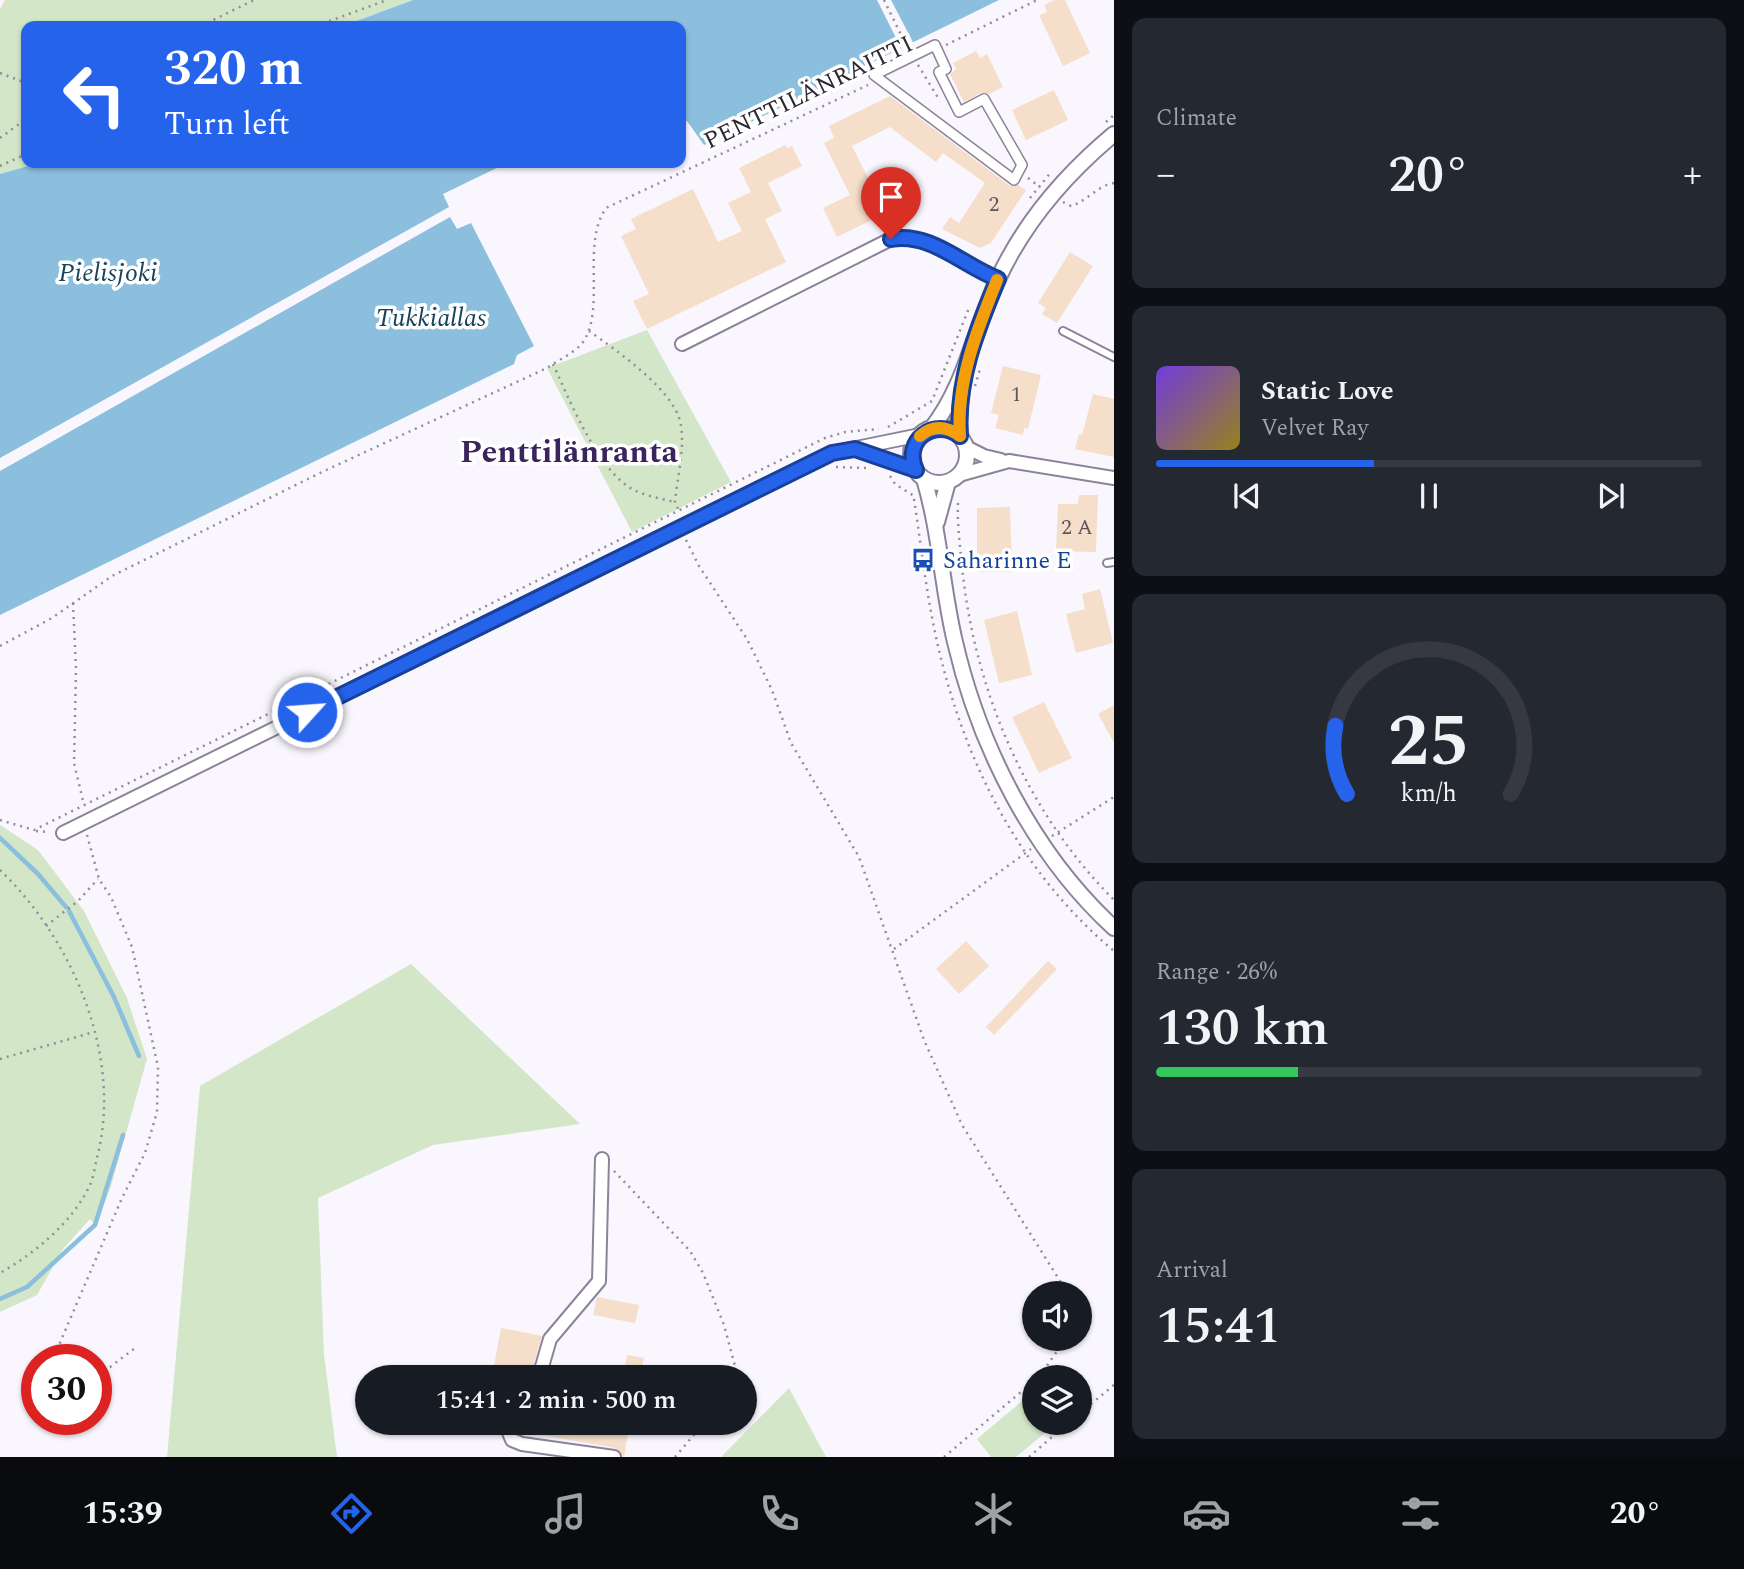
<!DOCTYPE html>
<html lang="en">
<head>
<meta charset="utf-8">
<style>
  body { margin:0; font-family:Spectral,serif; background:#242831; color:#f1f3f6; height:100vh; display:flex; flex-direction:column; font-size:26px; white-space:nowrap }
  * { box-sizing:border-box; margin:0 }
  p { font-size:23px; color:#9ea1a6 }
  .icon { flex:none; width:38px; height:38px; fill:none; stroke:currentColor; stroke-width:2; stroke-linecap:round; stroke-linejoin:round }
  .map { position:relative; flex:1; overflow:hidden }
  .details { display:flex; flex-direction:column; gap:18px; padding:18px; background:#0d0f14; width:630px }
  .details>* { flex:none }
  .banner { position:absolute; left:21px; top:21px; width:665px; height:147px; border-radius:14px; box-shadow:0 2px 5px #0004; background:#2563eb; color:#fff; overflow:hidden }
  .controls { position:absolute; left:1022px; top:1281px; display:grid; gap:14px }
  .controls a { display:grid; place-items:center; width:70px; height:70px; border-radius:50%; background:#171b24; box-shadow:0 2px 5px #0004; font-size:35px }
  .speed { position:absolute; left:21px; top:1344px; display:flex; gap:14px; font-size:35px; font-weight:700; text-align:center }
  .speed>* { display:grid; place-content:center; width:91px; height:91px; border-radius:50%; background:#171b24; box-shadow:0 2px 5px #0004; line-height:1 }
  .speed .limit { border:10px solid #d22; background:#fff; color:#111 }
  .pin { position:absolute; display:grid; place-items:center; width:60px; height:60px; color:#fff; margin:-72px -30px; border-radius:50% 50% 50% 0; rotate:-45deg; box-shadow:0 0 7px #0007 }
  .pin .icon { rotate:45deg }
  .me { position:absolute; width:77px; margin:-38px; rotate:64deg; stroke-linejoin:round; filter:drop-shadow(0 0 5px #0008) }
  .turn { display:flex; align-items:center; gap:24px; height:147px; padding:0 28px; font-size:32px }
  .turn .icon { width:91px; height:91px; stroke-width:2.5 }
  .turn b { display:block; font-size:49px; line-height:60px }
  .big { font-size:52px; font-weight:600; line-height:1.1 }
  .details .card { flex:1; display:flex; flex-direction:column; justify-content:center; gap:10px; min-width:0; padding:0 24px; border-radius:14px; background:#242831 }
  .details .dial { align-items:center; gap:0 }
  .dial svg { height:182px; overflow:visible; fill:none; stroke:#363941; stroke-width:7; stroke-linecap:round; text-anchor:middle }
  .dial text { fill:#f1f3f6; stroke:none }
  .song { display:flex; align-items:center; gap:21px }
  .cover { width:84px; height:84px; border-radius:10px; background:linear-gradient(135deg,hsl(260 70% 55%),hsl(50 70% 35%)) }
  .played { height:7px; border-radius:4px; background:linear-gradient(90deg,#2563eb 40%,#363941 40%) }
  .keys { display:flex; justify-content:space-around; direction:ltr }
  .heat { display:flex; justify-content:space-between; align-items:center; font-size:38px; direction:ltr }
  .charge { height:10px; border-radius:5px; background:linear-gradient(90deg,#34c759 26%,#363941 0) }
  .trip { position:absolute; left:355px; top:1365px; width:402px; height:70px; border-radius:35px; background:#171b24; box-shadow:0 2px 5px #0004; font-weight:600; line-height:70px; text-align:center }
  .dock { display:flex; height:112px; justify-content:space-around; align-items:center; background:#090b0e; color:#9ea1a6 }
  .dock .icon { width:49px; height:49px }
  .dock .active { color:#2563eb }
  .dock b { font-size:32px; color:#f1f3f6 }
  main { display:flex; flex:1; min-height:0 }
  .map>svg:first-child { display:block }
  .green { fill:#d3e6c8 }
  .water { fill:#8bbfdd }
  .pier { fill:#f9f7fd }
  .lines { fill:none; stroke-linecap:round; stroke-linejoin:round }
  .stream { stroke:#8bbfdd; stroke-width:4.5 }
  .building { fill:#f5deca }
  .service-casing { stroke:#8c839b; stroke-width:10 }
  .pedestrian-casing { stroke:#8c839b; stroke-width:12 }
  .minor-casing { stroke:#8c839b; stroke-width:16 }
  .tertiary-casing { stroke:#8c839b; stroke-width:18 }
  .path { stroke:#918e96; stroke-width:2.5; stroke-dasharray:2 5; stroke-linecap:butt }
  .service { stroke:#fff; stroke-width:6 }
  .pedestrian { stroke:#fff; stroke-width:9 }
  .minor { stroke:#fff; stroke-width:12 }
  .tertiary { stroke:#fff; stroke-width:14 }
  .route-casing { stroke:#184099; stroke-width:18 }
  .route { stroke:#2563eb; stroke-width:12 }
  .slow { stroke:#f59e0b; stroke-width:12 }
  .labels { text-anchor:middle; stroke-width:7; stroke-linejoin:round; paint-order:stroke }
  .number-label { font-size:21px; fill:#5f5659 }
  .street-label { font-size:24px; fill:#2d2933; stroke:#fff }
  .transit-label { font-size:24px; fill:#164399; stroke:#fff; text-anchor:start }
  .water-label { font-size:26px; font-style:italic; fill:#194359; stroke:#fff }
  .district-label { font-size:32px; font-weight:bold; fill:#3a245e; stroke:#fff }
</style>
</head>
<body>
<main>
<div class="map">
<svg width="1114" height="1457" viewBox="0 0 1114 1457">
  <rect width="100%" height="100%" fill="#f9f7fd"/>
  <!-- green -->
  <g class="green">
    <polygon points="5,0 413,0 343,26 26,26 26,163 38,163 0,174 0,9"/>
    <polygon points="647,330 731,482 632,532 547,368"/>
    <polygon points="0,825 38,850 84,911 127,998 147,1059 111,1186 96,1226 90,1219 63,1249 37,1295 0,1312"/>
    <polygon points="411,964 580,1124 433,1145 318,1198 324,1355 337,1457 167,1457 200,1086"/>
    <polygon points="789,1388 826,1457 721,1457"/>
    <polygon points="1034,1391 1034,1423 1057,1423 1016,1457 991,1457 977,1439"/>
  </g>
  <!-- water -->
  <g class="water">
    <polygon points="413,0 999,0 704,145 687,121 681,124 681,26 343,26"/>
    <polygon points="38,163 507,163 443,194 449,207 0,458 0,174"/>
    <polygon points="450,217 457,229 471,223 534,346 517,355 514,364 0,615 0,471"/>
  </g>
  <!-- pier -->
  <polygon class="pier" points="877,0 891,0 915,46 903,52"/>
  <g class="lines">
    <!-- stream -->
    <g class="stream">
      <polyline points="0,838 38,874 66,907"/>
      <polyline points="69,911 114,997 139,1056"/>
      <polyline points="0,1299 27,1287 95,1225 123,1135"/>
    </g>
  </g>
  <!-- building -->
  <g class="building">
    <polygon points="1054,0 1065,0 1090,53 1063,66 1039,15 1047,12 1044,5"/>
    <polygon points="976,51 980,58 987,54 1003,87 989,94 981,93 964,102 950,74 956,69 953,63"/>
    <polygon points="1054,90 1068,120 1026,140 1012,110"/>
    <polygon points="890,96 1010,186 1018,185 1026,190 991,243 980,248 942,229 950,217 959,223 985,183 943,153 936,162 890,127 852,146 886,213 837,237 823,208 850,195 824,143 834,138 829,126"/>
    <polygon points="785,145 787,148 792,146 802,166 768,183 782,211 765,219 786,262 647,329 633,301 649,294 621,236 636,229 631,219 693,189 718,242 742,231 728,203 751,192 739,168"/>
    <polygon points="1070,252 1093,266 1057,323 1042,314 1046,308 1038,303"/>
    <polygon points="1003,366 1041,375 1028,429 1024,428 1023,435 995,428 999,415 991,413"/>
    <polygon points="1093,394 1114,399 1114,457 1075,449 1079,434 1082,435"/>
    <polygon points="1079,495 1098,495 1096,552 1056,551 1058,504 1078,504"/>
    <polygon points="1010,507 1012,572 977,572 977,508"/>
    <polygon points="1100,589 1113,643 1076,653 1066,614 1085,609 1082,594"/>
    <polygon points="1017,611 1032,675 999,683 984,620"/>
    <polygon points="1044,702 1072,758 1039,773 1012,717"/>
    <polygon points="1114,705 1114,743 1098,714"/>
    <polygon points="966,941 989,966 959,994 936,969"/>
    <polygon points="1048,961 1057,969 994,1035 986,1027"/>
    <polygon points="597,1297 639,1305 635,1323 593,1315"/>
    <polygon points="501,1328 542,1336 530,1377 492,1377"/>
    <polygon points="627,1355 644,1358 640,1377 623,1377"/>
    <polygon points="514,1423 573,1423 628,1434 624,1457 615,1448 518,1431"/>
  </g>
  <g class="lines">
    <!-- service casing -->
    <g class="service-casing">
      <g id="service">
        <polyline points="1063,331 1114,357"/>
        <polyline points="1107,563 1114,562"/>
      </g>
    </g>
    <!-- pedestrian casing -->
    <g class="pedestrian-casing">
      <polygon id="pedestrian" points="935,45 946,69 939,72 959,112 984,99 1022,165 1014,180 874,75"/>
    </g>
    <!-- minor casing -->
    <g class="minor-casing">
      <g id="minor">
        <path d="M682,344L891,239C931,232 962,265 998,279"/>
        <polyline points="966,447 984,456 1001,460"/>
        <polyline points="858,450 916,470"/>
        <polyline points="959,475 1009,461 1114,478"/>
        <polyline points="63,833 832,453 920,435"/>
        <polyline points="539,1377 550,1339 599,1281 602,1159"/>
        <polyline points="505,1423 512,1440 522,1444 614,1457"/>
      </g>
    </g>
    <!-- tertiary casing -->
    <g class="tertiary-casing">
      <g id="tertiary">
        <circle cx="939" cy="455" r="28"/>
        <path d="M931,429C966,385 974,329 998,279C1025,221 1066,174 1114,134"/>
        <polyline points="960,436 958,411 962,389"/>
        <path d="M924,479C940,532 942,588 955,642C979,746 1034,855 1114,928"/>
        <polyline points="937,522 948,482"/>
      </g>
    </g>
    <!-- path -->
    <g class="path">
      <polyline points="884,0 907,47"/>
      <polyline points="201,26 254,0"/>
      <polyline points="316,26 387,0"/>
      <polyline points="946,45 1037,0"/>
      <polyline points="918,65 940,101"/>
      <polyline points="0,73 26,83"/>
      <polyline points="1106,122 1114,115"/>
      <polyline points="0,138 26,119"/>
      <polyline points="0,166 26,154"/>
      <polyline points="1028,178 1040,187"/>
      <polyline points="1030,198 1052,171"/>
      <path d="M1063,202L1071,206C1087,201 1097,186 1114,183"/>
      <path d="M589,331C616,350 672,389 680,421C686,446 677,478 675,502L679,511"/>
      <path d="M553,364C569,399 599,473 634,490C646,496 662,499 675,502"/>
      <polyline points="975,386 980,369"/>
      <polyline points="888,427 932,401 969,308"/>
      <polyline points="836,467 868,468"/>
      <polyline points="890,476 895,484 914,496"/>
      <path d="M914,499C921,545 926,591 936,637C962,757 1018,871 1114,951"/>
      <path d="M958,503C957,524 960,545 962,566C974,689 1026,812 1114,900"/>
      <polyline points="686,540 699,566 747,639 772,690 791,743 859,857 924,1040 962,1125 1060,1281 1063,1293"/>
      <polyline points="73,603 76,669 74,763 84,805"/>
      <path d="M0,646L52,618L112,576L322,472L547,368C558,360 575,353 583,342C606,309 581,244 606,208L868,85"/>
      <polyline points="0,820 34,830 825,438 845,432 879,429"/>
      <polyline points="36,831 50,832"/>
      <polyline points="1052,836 1114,797"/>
      <path d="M0,870C72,939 122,1054 98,1154C95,1164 94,1176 90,1185C72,1223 35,1253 0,1273"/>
      <polyline points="46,926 78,901 98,879"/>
      <polyline points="894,949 1031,849"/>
      <polyline points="0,1059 94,1032"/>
      <polyline points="614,1171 690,1251 703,1273 724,1325 738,1377"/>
      <polyline points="73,1360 56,1352 122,1198 145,1153 157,1112 158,1067 132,947 111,897 99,879 87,835"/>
      <polyline points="96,1365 110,1367 135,1348"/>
      <polyline points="1039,1377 1060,1347 1062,1339"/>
      <polyline points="1080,1413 1114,1385"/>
      <polyline points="675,1457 704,1423"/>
      <polyline points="944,1457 1034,1381"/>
      <polyline points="1029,1457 1068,1423"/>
    </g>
    <!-- service -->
    <use href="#service" class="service"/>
    <!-- pedestrian -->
    <use href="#pedestrian" class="pedestrian"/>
    <!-- minor -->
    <use href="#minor" class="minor"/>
    <!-- tertiary -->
    <use href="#tertiary" class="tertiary"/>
  </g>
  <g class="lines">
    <!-- route casing -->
    <g class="route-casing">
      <path id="route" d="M307,712L832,453L855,449L916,470C902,440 935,417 960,436C956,381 977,329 998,279C962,265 931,232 891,239"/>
    </g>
    <!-- route -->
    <use href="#route" class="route"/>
    <!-- slow -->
    <path class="slow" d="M920,436C933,425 946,426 960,436C956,382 977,330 997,280"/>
  </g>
  <!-- icons -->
  <defs>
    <g id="bus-bare" transform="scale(1.89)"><path d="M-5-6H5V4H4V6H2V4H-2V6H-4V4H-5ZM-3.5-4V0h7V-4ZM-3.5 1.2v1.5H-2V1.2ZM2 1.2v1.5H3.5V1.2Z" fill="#1a4fb4" stroke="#fff" stroke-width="2.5" paint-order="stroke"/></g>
  </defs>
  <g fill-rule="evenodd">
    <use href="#bus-bare" x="923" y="560"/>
  </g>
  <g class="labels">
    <!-- number labels -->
    <g class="number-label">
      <text x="994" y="211">2</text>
      <text x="1016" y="401">1</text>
      <text x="1077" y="534">2 A</text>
    </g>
    <!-- street labels -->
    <g class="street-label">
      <text transform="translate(808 92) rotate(-26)" y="8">PENTTILÄNRAITTI</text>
    </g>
    <!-- transit labels -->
    <g class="transit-label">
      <text x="943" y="568">Saharinne E</text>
    </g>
    <!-- water labels -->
    <g class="water-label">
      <text x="108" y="281">Pielisjoki</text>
      <text x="431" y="326">Tukkiallas</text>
    </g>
    <!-- district labels -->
    <g class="district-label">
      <text x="569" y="462">Penttilänranta</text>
    </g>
  </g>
</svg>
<div class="controls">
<a><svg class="icon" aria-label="sound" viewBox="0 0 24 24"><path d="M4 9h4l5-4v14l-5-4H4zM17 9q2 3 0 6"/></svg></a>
<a><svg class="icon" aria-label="layers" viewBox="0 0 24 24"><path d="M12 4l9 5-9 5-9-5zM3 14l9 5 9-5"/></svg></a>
</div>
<div class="speed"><div class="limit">30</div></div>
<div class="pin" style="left:891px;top:239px;background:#d93025"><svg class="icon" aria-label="arrive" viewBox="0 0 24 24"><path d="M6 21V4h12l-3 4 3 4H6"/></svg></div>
<svg class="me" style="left:307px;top:712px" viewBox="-20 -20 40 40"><circle r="17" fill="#2563eb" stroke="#fff" stroke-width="3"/><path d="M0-11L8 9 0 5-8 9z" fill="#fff"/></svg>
<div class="trip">15:41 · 2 min · 500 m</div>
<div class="banner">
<div class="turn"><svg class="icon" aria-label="left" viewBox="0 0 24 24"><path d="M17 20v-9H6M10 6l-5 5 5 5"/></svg><div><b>320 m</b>Turn left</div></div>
</div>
</div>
<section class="details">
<div class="card"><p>Climate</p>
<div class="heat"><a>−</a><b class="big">20°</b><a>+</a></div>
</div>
<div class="card">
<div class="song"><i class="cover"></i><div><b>Static Love</b><p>Velvet Ray</p></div></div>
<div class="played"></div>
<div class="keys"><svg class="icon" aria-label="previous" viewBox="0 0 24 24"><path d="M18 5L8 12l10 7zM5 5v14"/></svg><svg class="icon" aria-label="pause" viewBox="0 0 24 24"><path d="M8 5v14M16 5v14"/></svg><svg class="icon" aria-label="next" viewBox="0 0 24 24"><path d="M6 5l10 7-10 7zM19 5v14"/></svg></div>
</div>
<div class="card dial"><svg viewBox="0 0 100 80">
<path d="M14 69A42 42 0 1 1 86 69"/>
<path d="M14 69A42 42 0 0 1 9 39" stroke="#2563eb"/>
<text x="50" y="56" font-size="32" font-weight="700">25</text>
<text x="50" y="72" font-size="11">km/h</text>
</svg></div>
<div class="card"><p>Range · 26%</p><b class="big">130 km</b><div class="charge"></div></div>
<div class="card"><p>Arrival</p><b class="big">15:41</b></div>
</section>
</main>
<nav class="dock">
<b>15:39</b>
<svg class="icon active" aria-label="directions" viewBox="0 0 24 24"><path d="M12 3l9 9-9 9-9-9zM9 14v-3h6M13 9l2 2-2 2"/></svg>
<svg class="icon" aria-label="music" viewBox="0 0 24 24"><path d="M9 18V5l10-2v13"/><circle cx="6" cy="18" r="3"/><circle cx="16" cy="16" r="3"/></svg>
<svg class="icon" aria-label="phone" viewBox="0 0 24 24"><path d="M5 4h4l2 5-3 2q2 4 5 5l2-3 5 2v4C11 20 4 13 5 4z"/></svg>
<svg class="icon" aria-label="climate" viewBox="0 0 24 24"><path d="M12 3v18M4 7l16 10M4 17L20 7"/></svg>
<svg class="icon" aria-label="car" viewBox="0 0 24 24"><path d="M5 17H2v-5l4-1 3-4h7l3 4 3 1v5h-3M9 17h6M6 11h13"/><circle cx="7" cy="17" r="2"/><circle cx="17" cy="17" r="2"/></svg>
<svg class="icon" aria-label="filters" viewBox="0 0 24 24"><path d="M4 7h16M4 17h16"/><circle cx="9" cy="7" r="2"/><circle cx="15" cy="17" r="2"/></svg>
<b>20°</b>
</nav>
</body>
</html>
